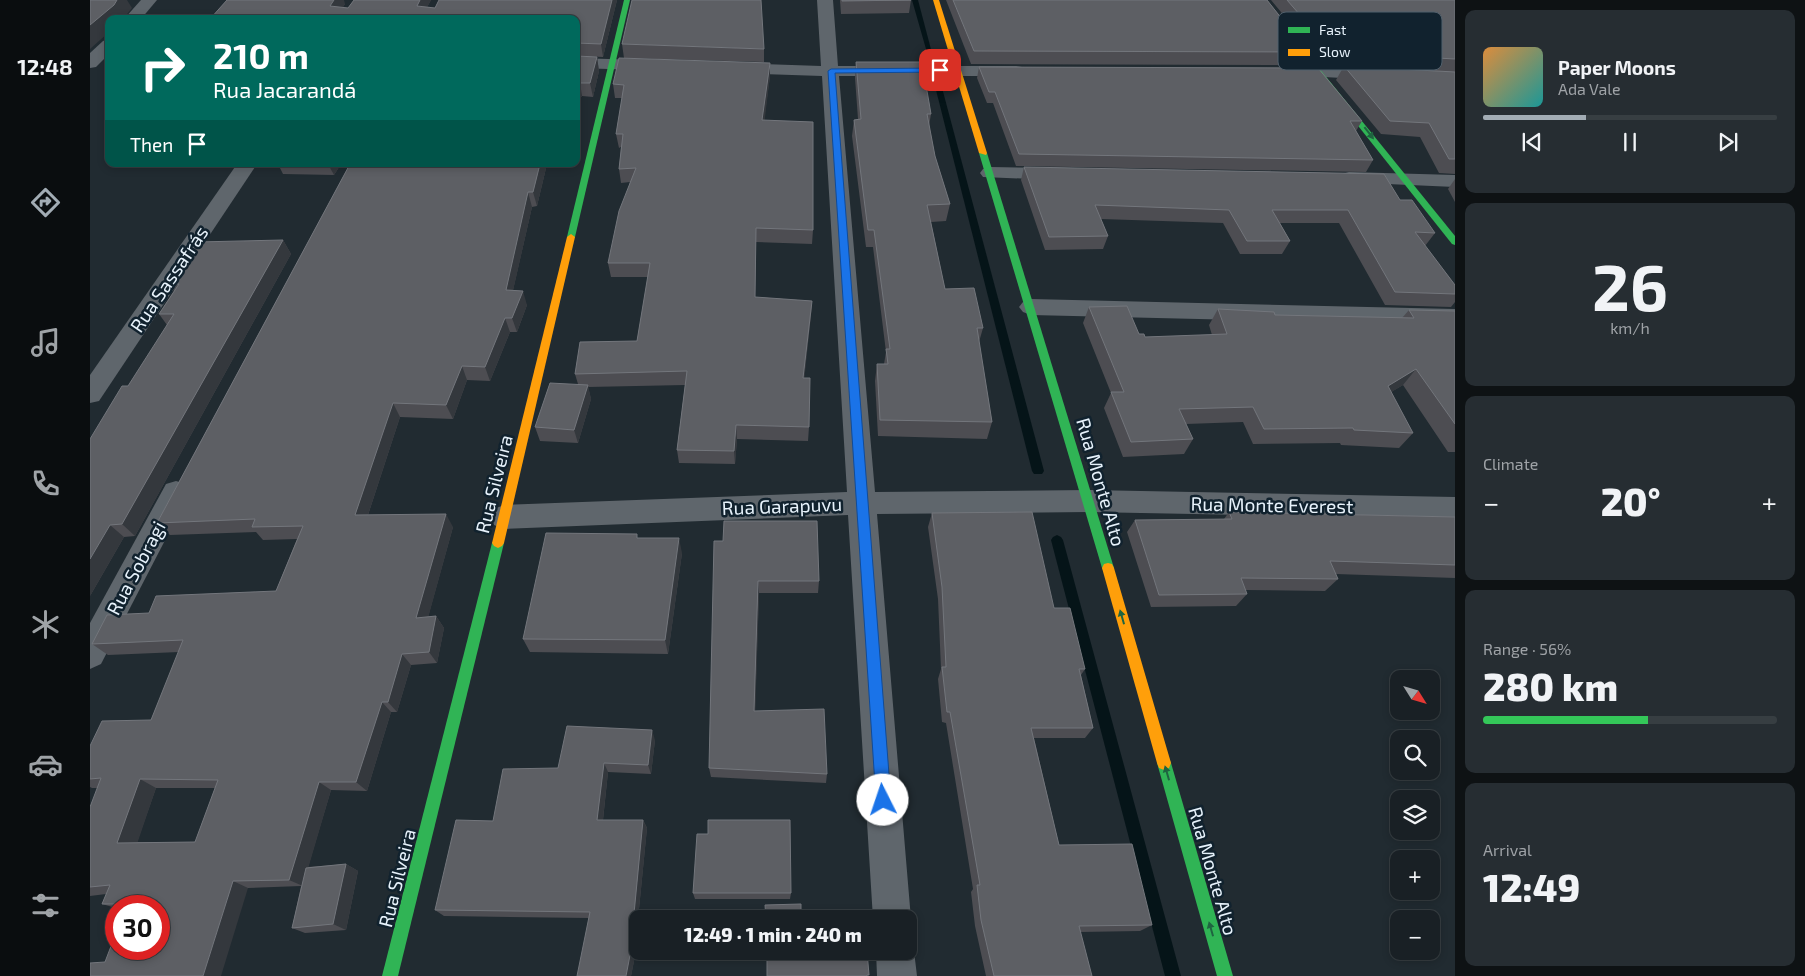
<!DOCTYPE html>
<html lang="en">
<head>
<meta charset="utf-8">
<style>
  body { margin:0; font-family:"Exo 2",sans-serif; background:#262d32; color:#f1f3f6; height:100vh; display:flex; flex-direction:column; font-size:19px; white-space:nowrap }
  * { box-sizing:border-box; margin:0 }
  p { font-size:16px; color:#9fa3a7 }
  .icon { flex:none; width:28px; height:28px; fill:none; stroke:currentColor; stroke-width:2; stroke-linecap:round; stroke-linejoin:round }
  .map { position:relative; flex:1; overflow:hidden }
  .panel { display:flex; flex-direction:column; gap:10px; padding:10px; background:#0e1214; width:350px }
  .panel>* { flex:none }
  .hud { position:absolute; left:15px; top:15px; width:475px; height:152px; border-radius:10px; box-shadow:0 2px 8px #0003,0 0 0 1px #373e42; background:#00695c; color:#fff; overflow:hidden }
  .needle { width:32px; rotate:127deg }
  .controls { position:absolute; left:1300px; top:670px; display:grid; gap:10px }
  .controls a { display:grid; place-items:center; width:50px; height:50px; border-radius:10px; background:#192025; box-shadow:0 2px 8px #0003,0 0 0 1px #373e42; font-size:25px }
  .speed { position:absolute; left:15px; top:895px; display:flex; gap:10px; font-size:25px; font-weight:700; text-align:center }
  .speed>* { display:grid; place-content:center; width:65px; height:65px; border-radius:50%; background:#192025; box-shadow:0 2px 8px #0003,0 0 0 1px #373e42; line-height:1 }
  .speed .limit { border:8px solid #d22; background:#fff; color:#111 }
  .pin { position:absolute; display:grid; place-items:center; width:42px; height:42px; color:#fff; margin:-21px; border-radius:10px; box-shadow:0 2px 8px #0006 }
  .me { position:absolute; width:55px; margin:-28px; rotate:356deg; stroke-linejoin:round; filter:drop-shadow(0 0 4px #0008) }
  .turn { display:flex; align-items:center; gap:18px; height:105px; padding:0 25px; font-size:22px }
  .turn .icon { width:65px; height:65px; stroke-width:2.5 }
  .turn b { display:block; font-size:35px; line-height:42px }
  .then { display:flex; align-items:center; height:48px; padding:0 25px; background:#0003; gap:10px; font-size:19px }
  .big { font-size:38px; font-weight:800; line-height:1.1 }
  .panel .widget { flex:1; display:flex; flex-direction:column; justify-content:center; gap:8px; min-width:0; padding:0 18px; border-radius:10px; background:#262d32 }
  .panel .dial { align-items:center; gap:0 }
  .dial b { font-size:65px; line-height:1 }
  .song { display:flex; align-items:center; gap:15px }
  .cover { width:60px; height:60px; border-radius:8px; background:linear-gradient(135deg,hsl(30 70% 55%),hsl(180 70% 35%)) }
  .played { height:5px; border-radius:2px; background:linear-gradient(90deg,#a2acb4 35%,#373e42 35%) }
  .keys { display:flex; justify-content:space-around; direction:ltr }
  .heat { display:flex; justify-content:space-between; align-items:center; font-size:28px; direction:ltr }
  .charge { height:8px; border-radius:4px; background:linear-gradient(90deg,#34c759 56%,#373e42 0) }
  .trip { position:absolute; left:539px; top:910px; width:288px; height:50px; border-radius:10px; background:#192025; box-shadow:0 2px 8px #0003,0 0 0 1px #373e42; font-weight:800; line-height:50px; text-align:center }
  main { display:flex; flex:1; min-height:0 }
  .tabs { display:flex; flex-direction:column; width:90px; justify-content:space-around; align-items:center; background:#0a0d0f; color:#9fa3a7 }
  .tabs .icon { width:35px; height:35px }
  .tabs .current { color:#a2acb4 }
  .tabs b { font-size:22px; color:#f1f3f6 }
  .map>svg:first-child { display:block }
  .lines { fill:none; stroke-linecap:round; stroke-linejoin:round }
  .stream { fill:#051418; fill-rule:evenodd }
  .street { fill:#5f666c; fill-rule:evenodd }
  .fast { fill:#30b455; fill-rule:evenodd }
  .slow { fill:#ff9f0a; fill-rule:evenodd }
  .wall { fill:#4d4d52; fill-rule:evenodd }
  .shaded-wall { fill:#34383d }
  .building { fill:#5d5f64; stroke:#73767c; fill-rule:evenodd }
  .oneway { fill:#1f6440 }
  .route { fill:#1a73e8; stroke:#114b97 }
  .labels { text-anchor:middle; stroke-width:5; stroke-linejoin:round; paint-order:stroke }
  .street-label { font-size:19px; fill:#e7f2fb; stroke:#11222e }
  .key { fill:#11222e; stroke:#51606c; stroke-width:1 }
  .key-label { font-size:14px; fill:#e7f2fb }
</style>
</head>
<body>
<main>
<nav class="tabs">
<b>12:48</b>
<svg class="icon current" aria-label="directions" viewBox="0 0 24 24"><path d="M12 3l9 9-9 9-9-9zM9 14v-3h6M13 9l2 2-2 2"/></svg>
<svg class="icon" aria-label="music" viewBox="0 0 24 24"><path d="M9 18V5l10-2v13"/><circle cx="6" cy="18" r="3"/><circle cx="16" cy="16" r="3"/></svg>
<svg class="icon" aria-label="phone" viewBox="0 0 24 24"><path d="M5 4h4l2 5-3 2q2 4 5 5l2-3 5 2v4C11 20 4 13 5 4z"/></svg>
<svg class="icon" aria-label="climate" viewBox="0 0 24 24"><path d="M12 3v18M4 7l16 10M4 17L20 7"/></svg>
<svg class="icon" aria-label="car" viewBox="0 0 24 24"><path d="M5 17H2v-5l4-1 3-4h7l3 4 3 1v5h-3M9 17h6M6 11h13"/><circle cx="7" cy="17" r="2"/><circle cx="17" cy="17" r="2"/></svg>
<svg class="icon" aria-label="filters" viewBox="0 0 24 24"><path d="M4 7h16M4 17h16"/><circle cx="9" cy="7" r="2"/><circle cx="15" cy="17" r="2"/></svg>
</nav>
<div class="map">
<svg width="1365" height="976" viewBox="0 0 1365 976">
  <rect width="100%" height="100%" fill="#212b31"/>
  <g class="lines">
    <!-- stream -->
    <g class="stream">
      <polygon points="822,0 828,0 843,57 838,56"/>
      <polygon points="844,82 851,84 954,471 952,474 944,474 942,471"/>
      <polygon points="967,535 971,537 973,540 1091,976 1075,976 961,540 963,537"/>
    </g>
    <!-- street -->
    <g class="street">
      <polygon points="51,0 67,0 51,19 34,19"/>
      <polygon points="727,0 743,0 748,66 926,66 932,67 935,71 932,75 926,76 749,76 785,492 999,490 1365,497 1365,519 999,512 787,514 821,919 818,928 818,919 783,919 758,515 414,529 404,525 400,517 404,509 414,505 757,492 732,76 644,73 638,72 635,68 638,64 644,63 731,66"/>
      <polygon points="19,39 19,54 6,67 0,68 0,53 13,41"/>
      <polygon points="486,58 551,60 557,61 559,65 557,69 551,70 486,68"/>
      <polygon points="1202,66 1365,74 1365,84 1196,75 1193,71 1196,67"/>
      <polygon points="147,164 167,164 9,401 0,403 0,375"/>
      <polygon points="900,167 969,168 976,170 979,174 976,178 969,180 893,177 890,173 893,169"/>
      <polygon points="1259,172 1365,175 1365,187 1252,182 1249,178 1252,174"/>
      <polygon points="941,299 1365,309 1365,325 941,315 933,312 929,307 933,302"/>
      <polygon points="86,481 96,484 100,492 11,664 0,669 0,623 76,484"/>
      <polygon points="818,937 824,951 827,976 787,976 786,951 818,951"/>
    </g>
    <!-- fast -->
    <g class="fast">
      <polygon points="534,0 540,0 485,237 481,240 477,237"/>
      <polygon points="1168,0 1174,0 1365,236 1365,245 1362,244"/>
      <polygon points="890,151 897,153 1024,568 1022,572 1018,573 1014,572 1012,568 889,153"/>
      <polygon points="408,538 412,540 414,543 308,976 292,976 402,543 404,540"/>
      <polygon points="1074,756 1079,758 1081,763 1143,976 1127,976 1067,763 1069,758"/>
    </g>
    <!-- slow -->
    <g class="slow">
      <polygon points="843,0 849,0 897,153 896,155 889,153"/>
      <polygon points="481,234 485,237 414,543 412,546 408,548 404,546 402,543 477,237"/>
      <polygon points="1018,563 1022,564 1024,568 1081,763 1079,768 1074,770 1069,768 1067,763 1012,568 1014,564"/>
    </g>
  </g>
  <!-- wall -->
  <g class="wall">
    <polygon points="264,0 341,0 337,7 345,8 349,0 527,0 513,57 492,56 507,57 509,71 503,97 492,96 486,102 486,19 120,19 255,4 253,7 258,8"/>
    <polygon points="750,0 821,0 819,13 751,14"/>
    <polygon points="856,0 1177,0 1218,52 1212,65 881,64"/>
    <polygon points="1181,0 1365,0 1365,174 1349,173 1330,137 1291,134 1246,80 1254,66 1235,65"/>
    <polygon points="532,44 674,49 674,62 534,58"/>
    <polygon points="766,62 841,114 839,126 845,156 860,204 856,221 841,222 855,289 893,328 889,342 902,422 897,439 788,436 785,381 787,364 794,364 796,352 783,247 776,247 762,136 764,120 768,119 765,78"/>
    <polygon points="889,67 1272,121 1266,131 1283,160 1276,172 926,166 903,103 897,103 887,78"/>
    <polygon points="680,76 674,120 723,230 722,244 666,242 665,297 722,301 721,315 714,378 719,427 718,441 647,439 645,464 589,463 587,450 595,385 498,387 501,399 488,443 450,441 445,427 488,384 485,374 547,341 558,277 521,277 518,263 540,182 531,183 529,169 531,147 529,148 526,134 532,98 525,98 523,84"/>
    <polygon points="188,164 251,164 244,175 193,174"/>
    <path d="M260,164H457L447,206L442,207L423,290L437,305L427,332H420L400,381L377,380L363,419L310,417L278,515L363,527L338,617L346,616L354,628L347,663L321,665L307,712H301L277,791L241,790L218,867L256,864L268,871L256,930L215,933L202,928L211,886L158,888L15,962L69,906H26V908L12,904L16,894L0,896V807L8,788H2L0,787V746L61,720L89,652L18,655L2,644L59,613L186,591L207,539L173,540L166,532L80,535L67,523ZM66,788H125L105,842H47Z"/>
    <polygon points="934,167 1310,200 1345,233 1335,246 1365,285 1365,302 1361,307 1295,305 1249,223 1190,223 1200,241 1192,254 1150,254 1133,223 1011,219 1018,236 1013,249 955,250 931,180"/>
    <polygon points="1365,179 1365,202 1358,189"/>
    <polygon points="193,240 201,254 45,536 34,537 0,596 77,325 69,314 84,291 79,284"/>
    <polygon points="999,307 1055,337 1122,335 1119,325 1128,309 1185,315 1312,318 1319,310 1365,311 1365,452 1358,452 1313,385 1301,392 1323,433 1309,448 1251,445 1250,443 1163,444 1153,422 1096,424 1103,439 1094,454 1033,457 1014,408 1021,393 993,323"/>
    <polygon points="1139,512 1365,517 1365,578 1246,574 1248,579 1235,591 1156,590 1157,594 1146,606 1061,607 1037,532 1045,520 1134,519"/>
    <polygon points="842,513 964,608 995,669 991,675 1003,728 995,738 944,738 969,845 1062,925 1050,931 990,932 1002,976 896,976 885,926 881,892 883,889 856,723 852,722 848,679 851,669 848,599 838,527"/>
    <polygon points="633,541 729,581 728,593 669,593 665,711 737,774 736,783 621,777 619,768"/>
    <polygon points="592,553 578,654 440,652 433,639"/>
    <polygon points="565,740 561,774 518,772 513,820 553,820 557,828 548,919 548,941 541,976 498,918 354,916 345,910 403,821 468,768"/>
    <polygon points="618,834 701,893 700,899 605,899 603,893"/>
  </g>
  <!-- shaded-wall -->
  <g class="shaded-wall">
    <polygon points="26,0 37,0 42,8 33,19 19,19 19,32 0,49 0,25"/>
    <polygon points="244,0 254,0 255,4 245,19 240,6"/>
    <polygon points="330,0 341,0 331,19 327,6"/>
    <polygon points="522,0 527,0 513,57 511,44"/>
    <polygon points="507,57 509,71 503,97 500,83"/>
    <polygon points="680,63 680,76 673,134 672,120"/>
    <polygon points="490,83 492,96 486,102 486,86"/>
    <polygon points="238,164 251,164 244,175"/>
    <polygon points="450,164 457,164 447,206 443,192"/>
    <polygon points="438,192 442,207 420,304 416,290"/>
    <polygon points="193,240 201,254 45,536 32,524"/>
    <polygon points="433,291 437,305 427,332 422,318"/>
    <polygon points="722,301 721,315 713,392 713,378"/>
    <polygon points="415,318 420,332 400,381 395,367"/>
    <polygon points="372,366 377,380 363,419 356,405"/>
    <polygon points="1326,369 1313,385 1285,402 1298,386"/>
    <polygon points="498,385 501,399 488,443 484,430"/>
    <polygon points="303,403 310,417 274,527 265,515"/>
    <polygon points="646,425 647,439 645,464 644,451"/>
    <polygon points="356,514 363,527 335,629 326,618"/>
    <polygon points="20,525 34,537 0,596 0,559"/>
    <polygon points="589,538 592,553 578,654 575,640"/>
    <polygon points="668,581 669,593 665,721 664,711"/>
    <polygon points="346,616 354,628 347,663 339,652"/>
    <polygon points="312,654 321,665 307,712 298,702"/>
    <polygon points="292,702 301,712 277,791 266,782"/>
    <polygon points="562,730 565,740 561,774 558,765"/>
    <polygon points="514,763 518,772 512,828 507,820"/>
    <polygon points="50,779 66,788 45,850 27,843"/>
    <polygon points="229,782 241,790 213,886 199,880"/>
    <polygon points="553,820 557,828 548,919 548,941 541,976 536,976 543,924"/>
    <polygon points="256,864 268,871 256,930 243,924"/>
    <polygon points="143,881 158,888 131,976 113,976"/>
  </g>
  <!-- building -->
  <g class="building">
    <polygon points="0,0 27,0 24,5 0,25"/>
    <polygon points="137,0 244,0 240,6 258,8 264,0 330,0 327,6 345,8 349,0 522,0 511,44 486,43 486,19 120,19"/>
    <polygon points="542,0 671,0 674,49 532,44"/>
    <polygon points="752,0 821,0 752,1"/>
    <polygon points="863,0 1177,0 1218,52 884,51"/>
    <polygon points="1197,0 1365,0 1365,59 1242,52"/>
    <polygon points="486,56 507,57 500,83 490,83 486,86"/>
    <polygon points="529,58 680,63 672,120 723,122 723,230 666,228 665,297 722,301 713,378 720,378 719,427 646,425 644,451 587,450 597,371 485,374 490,342 547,341 560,263 518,263 529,211 546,168 529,169 533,134 526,134 534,85 523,84"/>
    <polygon points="766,62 832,62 841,114 837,114 845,156 860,204 837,205 855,289 884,288 893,328 887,328 902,422 790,420 787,364 798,364 796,349 800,349 784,230 778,230 764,120 771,119"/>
    <polygon points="1254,66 1365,72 1365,159 1359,159 1339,123 1300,121"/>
    <polygon points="889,67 1228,68 1272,121 1260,121 1283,160 929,154 905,92 899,92"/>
    <path d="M260,164H450L443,192H438L416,290L433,291L422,318H415L395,367L372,366L356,405L303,403L265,515L356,514L326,618L346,616L339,652L312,654L298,702H292L266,782H229L199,880L143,881L113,976H0V963L15,962L26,933V949H69V906H37L38,904H12L20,885L0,887V807L11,778L0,779V746L12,721L61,720L93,640L2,644L17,615L59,613L66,596L186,591L213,526L162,527L165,519L67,523ZM50,779L128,780L105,842L27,843Z"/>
    <polygon points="934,167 1294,174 1310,200 1322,200 1345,233 1325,232 1365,285 1365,294 1305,292 1258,210 1182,210 1200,241 1157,241 1139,210 1005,205 1018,236 959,237"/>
    <polygon points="193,240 32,524 20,525 0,559 0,439 32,386 38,386 84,314 69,314 89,284 79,284 107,242"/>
    <polygon points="1037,306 1049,334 1054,334 1055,337 1137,334 1128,309 1184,312 1185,315 1324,318 1319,310 1365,311 1365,424 1326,369 1298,386 1323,433 1264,430 1263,428 1174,429 1163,407 1089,409 1103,439 1041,442 1021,392 1034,392 999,307"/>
    <polygon points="460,383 498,385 484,430 445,427"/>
    <polygon points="942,512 964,608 980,608 995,669 989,669 1003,728 941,728 969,845 1042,844 1062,925 989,926 1002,976 904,976 891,920 887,885 890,885 860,712 857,712 852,667 856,667 852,587 842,513"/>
    <polygon points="1139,512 1365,517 1365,565 1240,561 1248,579 1151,578 1157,594 1069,595 1045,520 1142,519"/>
    <polygon points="634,521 727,521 729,581 668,581 664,711 734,709 737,774 619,768 624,541 633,541"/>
    <polygon points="456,533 547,534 547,538 589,538 575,640 433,639"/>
    <polygon points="477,726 562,730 558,765 514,763 507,820 553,820 543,924 546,924 536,976 487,976 500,912 345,910 366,820 403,821 413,769 468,768"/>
    <polygon points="618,820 700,820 701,893 603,893 607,834 618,834"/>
    <polygon points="256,864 243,924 202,928 216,868"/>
    <polygon points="711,904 711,919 676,919 675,905"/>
    <polygon points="677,951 777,951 779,975 777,975 777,976 677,976"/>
  </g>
  <!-- one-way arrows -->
  <defs><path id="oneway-solid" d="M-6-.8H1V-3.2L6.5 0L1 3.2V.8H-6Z" transform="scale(1.25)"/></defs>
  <g class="oneway">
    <use href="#oneway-solid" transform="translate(1279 133) rotate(52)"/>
    <use href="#oneway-solid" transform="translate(1032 617) rotate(-106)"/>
    <use href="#oneway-solid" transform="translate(1077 773) rotate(-106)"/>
    <use href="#oneway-solid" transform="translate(1121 929) rotate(-106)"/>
  </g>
  <!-- route -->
  <polygon class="route" points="850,68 852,72 745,73 801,800 799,805 793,807 788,805 786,800 738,71 741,69"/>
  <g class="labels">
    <!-- street labels -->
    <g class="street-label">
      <text transform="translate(79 279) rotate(-56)" y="7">Rua Sassafrás</text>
      <text transform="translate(1011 482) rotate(74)" y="7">Rua Monte Alto</text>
      <text transform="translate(404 484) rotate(-76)" y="7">Rua Silveira</text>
      <text transform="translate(1182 505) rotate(1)" y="7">Rua Monte Everest</text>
      <text transform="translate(692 506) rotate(-2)" y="7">Rua Garapuvu</text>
      <text transform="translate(46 568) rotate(-62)" y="7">Rua Sobragi</text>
      <text transform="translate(1123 871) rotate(74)" y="7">Rua Monte Alto</text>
      <text transform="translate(307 878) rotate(-76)" y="7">Rua Silveira</text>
    </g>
  </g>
  <!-- legend -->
  <rect x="1188" y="12" width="164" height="58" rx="8" class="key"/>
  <rect x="1198" y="27" width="22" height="6" fill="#30b455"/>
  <rect x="1198" y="49" width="22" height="7" fill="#ff9f0a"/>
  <g class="key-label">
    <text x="1229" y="35">Fast</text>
    <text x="1229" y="57">Slow</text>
  </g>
</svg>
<div class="controls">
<a><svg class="needle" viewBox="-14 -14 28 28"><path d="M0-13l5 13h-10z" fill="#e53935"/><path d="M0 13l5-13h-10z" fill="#9fa3a7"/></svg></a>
<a><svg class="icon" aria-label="search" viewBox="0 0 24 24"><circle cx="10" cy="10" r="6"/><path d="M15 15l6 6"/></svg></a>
<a><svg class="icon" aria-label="layers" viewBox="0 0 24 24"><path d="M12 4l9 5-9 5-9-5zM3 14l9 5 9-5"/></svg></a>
<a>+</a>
<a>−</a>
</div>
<div class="speed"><div class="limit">30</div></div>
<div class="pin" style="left:850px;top:70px;background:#d93025"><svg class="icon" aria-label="arrive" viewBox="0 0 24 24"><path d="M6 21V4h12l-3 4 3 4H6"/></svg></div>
<svg class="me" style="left:793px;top:800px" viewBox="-20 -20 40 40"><circle r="19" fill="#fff"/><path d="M0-13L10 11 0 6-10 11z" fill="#1a73e8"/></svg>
<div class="trip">12:49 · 1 min · 240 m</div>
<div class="hud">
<div class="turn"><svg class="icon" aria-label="right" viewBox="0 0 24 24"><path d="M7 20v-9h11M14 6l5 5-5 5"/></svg><div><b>210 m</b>Rua Jacarandá</div></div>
<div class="then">Then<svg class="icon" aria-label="arrive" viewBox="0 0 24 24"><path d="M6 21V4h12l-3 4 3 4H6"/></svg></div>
</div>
</div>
<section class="panel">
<div class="widget">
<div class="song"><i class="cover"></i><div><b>Paper Moons</b><p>Ada Vale</p></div></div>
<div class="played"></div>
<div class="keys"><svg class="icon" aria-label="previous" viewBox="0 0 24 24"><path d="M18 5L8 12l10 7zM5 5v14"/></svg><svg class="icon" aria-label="pause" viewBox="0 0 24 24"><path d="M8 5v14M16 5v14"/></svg><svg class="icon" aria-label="next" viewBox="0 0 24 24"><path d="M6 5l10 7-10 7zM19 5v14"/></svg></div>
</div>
<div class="widget dial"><b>26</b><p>km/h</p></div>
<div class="widget"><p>Climate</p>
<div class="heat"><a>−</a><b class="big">20°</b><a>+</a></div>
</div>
<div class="widget"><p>Range · 56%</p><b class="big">280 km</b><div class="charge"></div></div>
<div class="widget"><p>Arrival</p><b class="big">12:49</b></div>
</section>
</main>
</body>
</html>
